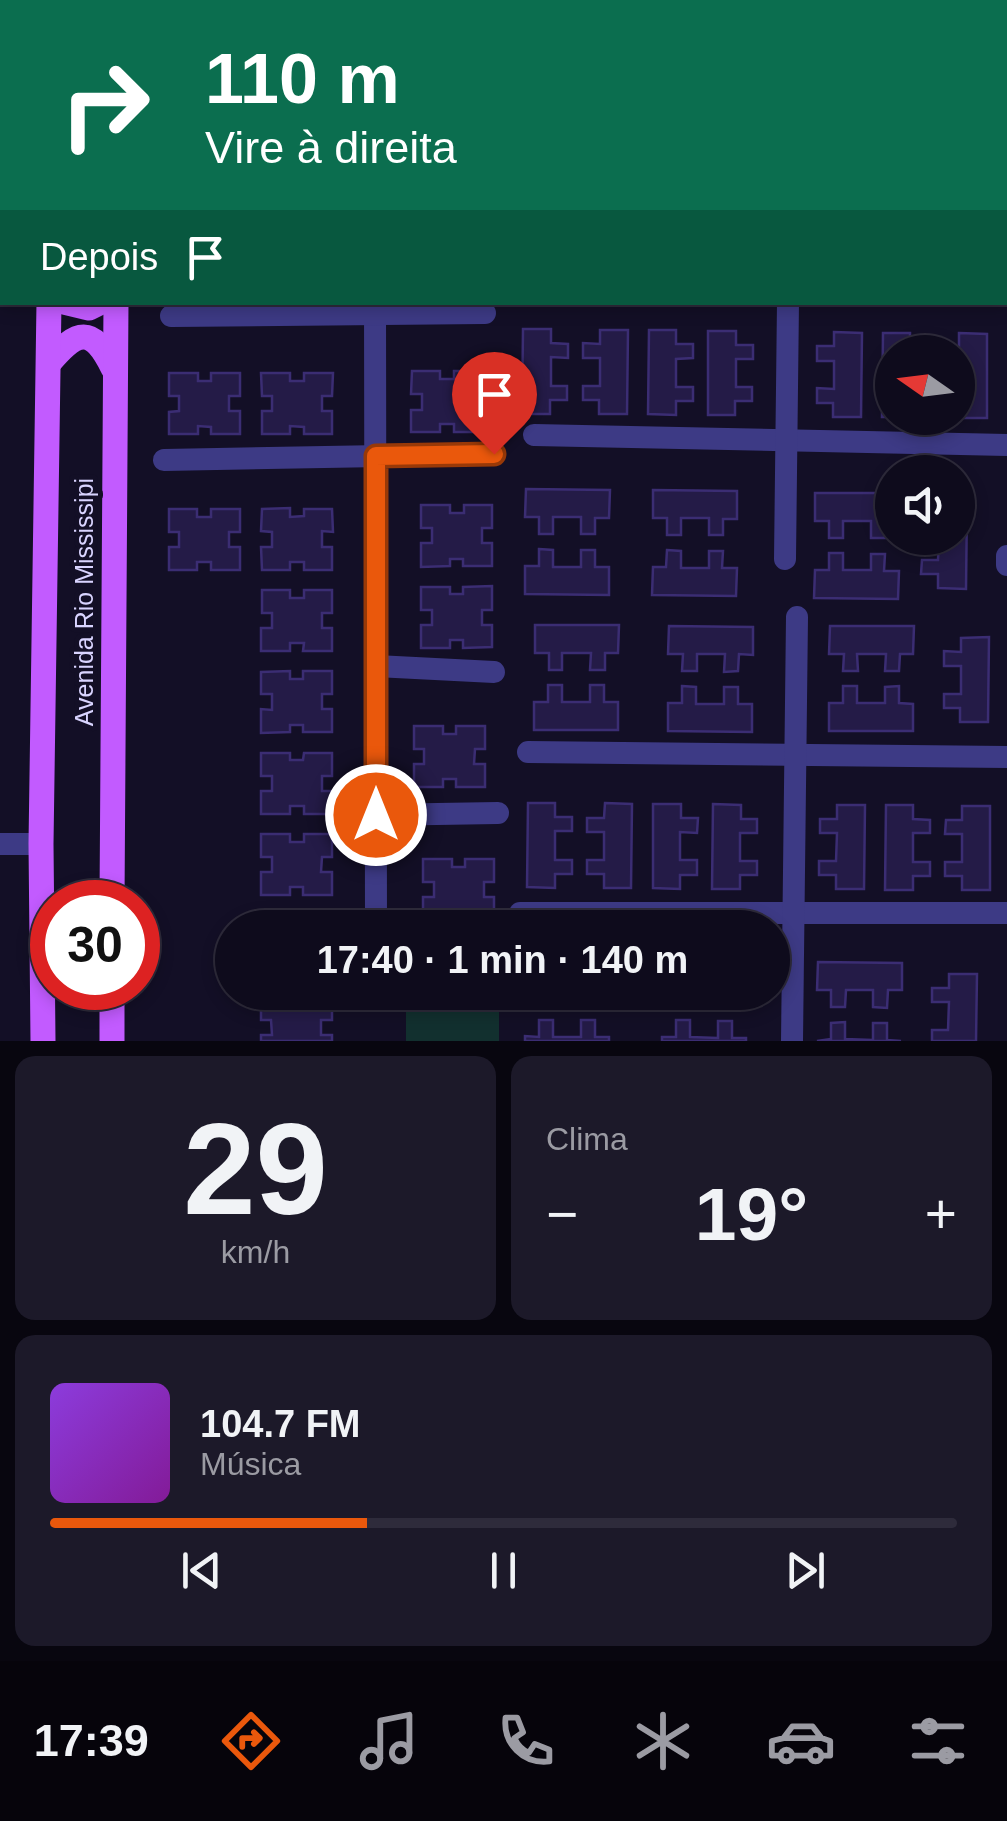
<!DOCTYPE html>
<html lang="pt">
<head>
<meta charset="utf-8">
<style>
  body { margin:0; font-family:Helvetica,sans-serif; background:#1c1929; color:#f1f3f6; height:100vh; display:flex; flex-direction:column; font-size:38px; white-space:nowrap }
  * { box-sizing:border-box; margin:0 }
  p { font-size:32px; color:#9b9ba3 }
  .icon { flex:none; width:55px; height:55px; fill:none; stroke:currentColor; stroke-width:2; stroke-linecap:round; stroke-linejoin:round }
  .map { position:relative; height:1041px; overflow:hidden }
  .side { display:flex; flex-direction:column; gap:15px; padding:15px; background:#08060f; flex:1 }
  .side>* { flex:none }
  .guide { position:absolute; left:0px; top:0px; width:1008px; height:305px; box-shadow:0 5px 15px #0003,0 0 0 2px #2e2b3b; background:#0b6e4f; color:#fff; overflow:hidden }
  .needle { width:65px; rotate:284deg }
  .fabs { position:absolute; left:875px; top:335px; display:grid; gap:20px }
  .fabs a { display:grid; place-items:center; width:100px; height:100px; border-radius:50%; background:#0e0b1c; box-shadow:0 5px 15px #0003,0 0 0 2px #2e2b3b; font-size:50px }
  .speed { position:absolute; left:30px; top:880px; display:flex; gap:20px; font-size:50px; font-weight:700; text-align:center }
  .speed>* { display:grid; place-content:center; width:130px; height:130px; border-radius:50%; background:#0e0b1c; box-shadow:0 5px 15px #0003,0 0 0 2px #2e2b3b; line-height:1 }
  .speed .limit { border:15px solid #d22; background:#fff; color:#111 }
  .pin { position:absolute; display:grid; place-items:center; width:85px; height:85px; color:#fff; margin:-102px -42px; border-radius:50% 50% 50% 0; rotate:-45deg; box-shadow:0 0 10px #0007 }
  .pin .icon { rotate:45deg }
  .me { position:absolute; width:110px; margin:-55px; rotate:0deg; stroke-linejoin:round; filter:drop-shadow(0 0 8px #0008) }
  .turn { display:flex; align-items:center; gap:35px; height:210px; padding:0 40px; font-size:45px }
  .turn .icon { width:130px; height:130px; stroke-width:2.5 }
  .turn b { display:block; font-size:70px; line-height:85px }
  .then { display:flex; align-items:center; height:95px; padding:0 40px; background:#0003; gap:20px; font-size:38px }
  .big { font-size:75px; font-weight:600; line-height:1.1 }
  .side .widget { flex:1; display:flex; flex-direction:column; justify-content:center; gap:15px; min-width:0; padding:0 35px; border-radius:20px; background:#1c1929 }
  .side .dial { align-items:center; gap:0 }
  .dial b { font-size:130px; line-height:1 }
  .song { display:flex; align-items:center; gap:30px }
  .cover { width:120px; height:120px; border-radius:15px; background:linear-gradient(135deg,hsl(270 70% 55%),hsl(290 70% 35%)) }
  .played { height:10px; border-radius:5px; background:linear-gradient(90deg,#ea580c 35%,#2e2b3b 35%) }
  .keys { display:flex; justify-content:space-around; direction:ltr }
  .heat { display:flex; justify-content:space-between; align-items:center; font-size:55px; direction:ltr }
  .side .tiles { flex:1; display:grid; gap:15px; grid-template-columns:1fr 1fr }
  .widget:last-child { grid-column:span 2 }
  .trip { position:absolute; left:215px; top:910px; width:575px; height:100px; border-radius:50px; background:#0e0b1c; box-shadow:0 5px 15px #0003,0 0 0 2px #2e2b3b; font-weight:600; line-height:100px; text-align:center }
  .tabs { display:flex; height:160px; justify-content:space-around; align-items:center; background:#06040b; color:#9b9ba3 }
  .tabs .icon { width:70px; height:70px }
  .tabs .current { color:#ea580c }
  .tabs b { font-size:45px; color:#f1f3f6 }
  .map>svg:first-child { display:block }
  .green { fill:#12302f }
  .building { fill:#241b47; stroke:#3b2d73; stroke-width:2.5 }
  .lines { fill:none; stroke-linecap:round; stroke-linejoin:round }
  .minor { stroke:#3d3a85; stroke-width:22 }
  .major { stroke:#c25bff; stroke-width:25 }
  .route-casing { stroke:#983908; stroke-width:25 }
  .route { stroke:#ea580c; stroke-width:18 }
  .labels { text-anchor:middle; stroke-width:10; stroke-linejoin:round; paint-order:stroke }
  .street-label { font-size:25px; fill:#d9d4ff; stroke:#130f26 }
</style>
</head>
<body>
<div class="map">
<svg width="1007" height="1041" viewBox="0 0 1007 1041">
  <rect width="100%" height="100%" fill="#130f26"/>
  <!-- green -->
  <rect class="green" x="406" y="1001" width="93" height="40"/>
  <!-- building -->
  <g class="building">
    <polygon points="523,329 551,329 551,343 568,344 568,358 551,357 551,386 567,386 567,400 550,400 550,414 522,414"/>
    <polygon points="600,330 628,330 627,414 599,414 599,400 583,400 583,386 600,386 600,358 583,358 583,343 600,344"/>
    <polygon points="649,330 676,330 676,344 693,344 693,358 676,359 676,387 693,387 693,401 676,401 676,415 648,414"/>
    <polygon points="708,331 736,331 736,345 753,345 753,359 736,359 736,387 752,387 752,401 735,401 735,415 708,415"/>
    <polygon points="834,332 862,333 861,417 833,417 833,403 817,403 817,388 834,389 834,361 817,361 817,346 834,346"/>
    <polygon points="883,333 910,333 910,347 927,347 927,352 892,352 892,417 882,417"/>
    <polygon points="959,333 987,334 987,418 959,418 958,352 942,352 942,347 959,348"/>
    <polygon points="412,371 440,371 440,379 454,379 454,371 482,371 482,394 472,394 472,409 482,410 482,432 454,432 454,424 440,424 440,432 411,432 411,410 422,410 422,394 411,394"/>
    <polygon points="169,373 198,373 198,381 211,381 211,373 240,373 240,396 229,396 229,411 240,411 240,434 211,434 211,427 198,426 198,434 169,434 169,412 179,411 179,396 169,396"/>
    <polygon points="261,373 290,373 290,381 304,381 304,373 333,373 332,396 322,396 322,411 332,411 332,434 304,434 304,427 290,426 290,434 262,434 262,411 272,411 272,396 262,396"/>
    <polygon points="526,489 610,490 609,518 595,518 595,534 581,534 581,517 553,517 553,534 539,534 539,517 525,517"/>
    <polygon points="653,490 737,491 737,519 723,519 723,535 709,535 709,518 681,518 681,535 667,535 667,518 653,518"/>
    <polygon points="815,493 892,493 892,522 885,521 885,538 871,538 871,521 843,521 843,538 829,538 829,521 815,521"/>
    <polygon points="958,504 967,504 966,589 938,588 938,574 921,574 922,560 938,560 939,538 958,538"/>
    <polygon points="421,505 450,505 450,513 464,513 464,505 492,505 492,528 482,528 482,543 492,543 492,566 463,566 463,559 450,559 450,566 421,567 421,543 432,543 432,528 421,528"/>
    <polygon points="290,508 290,517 304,516 304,509 332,509 333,532 322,531 322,547 332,547 332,570 304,570 304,562 290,562 290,570 262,570 261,547 272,547 272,532 261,531 262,509"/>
    <polygon points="169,509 197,509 197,517 211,517 211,509 240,509 240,532 229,532 229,547 240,547 240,570 211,570 211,562 197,562 197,570 169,570 169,547 179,547 179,532 169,532"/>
    <polygon points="539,549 553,550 553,567 581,567 581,550 595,550 595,567 609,567 609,595 525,594 525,566 539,566"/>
    <polygon points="667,550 681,551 681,568 709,568 709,551 723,551 722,568 737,568 736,596 652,595 653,567 666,567"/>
    <polygon points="829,553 843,553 843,570 871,570 871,554 885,554 884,571 899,571 898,599 814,598 815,570 829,570"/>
    <polygon points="492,586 492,610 482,610 482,625 492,625 492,647 463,648 463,640 450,640 450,648 421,648 421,625 432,625 432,610 421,610 421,587 450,587 450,594 463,594 463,587"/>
    <polygon points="262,590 290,590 290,598 304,598 304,590 332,590 332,613 322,613 322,628 332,628 332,651 303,651 304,643 290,643 290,651 261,651 261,628 272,628 272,613 262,613"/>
    <polygon points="535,625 619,625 618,653 605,653 605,670 590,670 591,653 562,653 562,670 549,670 549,653 535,653"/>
    <polygon points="669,626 753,627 753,655 739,654 738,671 724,672 725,654 697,654 697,671 682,671 683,654 668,654"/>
    <polygon points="830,626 914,626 913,654 900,654 899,671 885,671 886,654 857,654 858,671 843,671 844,654 829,654"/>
    <polygon points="989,637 988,722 960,722 960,708 944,708 944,694 961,694 961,666 944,666 944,651 961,652 961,638"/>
    <polygon points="290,671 290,679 303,679 303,671 332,671 332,694 322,694 322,709 332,709 332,732 303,732 303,725 290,725 290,732 261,733 261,709 272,710 272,694 261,694 261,672"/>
    <polygon points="548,685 562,685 562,702 590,702 590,685 604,685 604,702 618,702 618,730 534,730 534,702 548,702"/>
    <polygon points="682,686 696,687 696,704 724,704 724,687 738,687 738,704 752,704 752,732 668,731 668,703 682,703"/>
    <polygon points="843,686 857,686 857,703 885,703 885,687 899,686 899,703 913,704 913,731 829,731 829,703 843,703"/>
    <polygon points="414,726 443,726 443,734 456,734 456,726 485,726 485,749 475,749 474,764 485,764 485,787 456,787 456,779 443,779 443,787 414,787 414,764 424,764 424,749 414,749"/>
    <polygon points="261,753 290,753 290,760 303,760 304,753 332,753 332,776 322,776 322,791 332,791 332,814 304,814 304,806 290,806 290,814 261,814 261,791 272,791 272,776 261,776"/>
    <polygon points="528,803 555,803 555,817 572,817 572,831 555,831 555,860 572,860 572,874 555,874 555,888 527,887"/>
    <polygon points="605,803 632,804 631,888 604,888 604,874 587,874 587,860 604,860 604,832 587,832 587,818 604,818"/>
    <polygon points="653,804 681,804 681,818 698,818 697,833 680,832 680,860 697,860 697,875 680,875 680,889 653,888"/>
    <polygon points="713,804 741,805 741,819 757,819 757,833 740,833 740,861 757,861 757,875 740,875 740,889 712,889"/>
    <polygon points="837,805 865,805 864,889 836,889 836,875 819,875 819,861 836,861 837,833 820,833 820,819 837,819"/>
    <polygon points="886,805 913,805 913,819 930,820 930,833 913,833 913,862 930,862 930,876 913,876 913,890 885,890"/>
    <polygon points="962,806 990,806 990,890 962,890 962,876 945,876 945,862 962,862 962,834 945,834 946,820 962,820"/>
    <polygon points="261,834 290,834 290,842 304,842 304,834 332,834 332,857 322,857 321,872 332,872 332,895 303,895 303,887 290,887 290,895 261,895 261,872 272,872 272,857 261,857"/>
    <polygon points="423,859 452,859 452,867 465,867 465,859 494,859 494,882 484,882 484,897 494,897 494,920 465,920 466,912 452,912 452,920 423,920 423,897 434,897 434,882 423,882"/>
    <polygon points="261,915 290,916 290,923 303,923 303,916 332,915 332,928 261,928"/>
    <polygon points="818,962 902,963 902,990 888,990 887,1008 873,1007 873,990 846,990 845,1007 831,1007 831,990 817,990"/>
    <polygon points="949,974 977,974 976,1041 932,1041 932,1030 948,1030 949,1002 932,1002 932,988 949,988"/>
    <polygon points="261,997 290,997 290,1005 303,1005 303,997 332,997 332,1020 321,1020 321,1035 332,1035 332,1041 261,1041 261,1035 272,1035 271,1020 261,1020"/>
    <polygon points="539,1020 553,1020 553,1037 581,1037 581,1020 595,1020 595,1037 609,1037 609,1041 525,1041 525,1036 539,1037"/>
    <polygon points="676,1020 690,1020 690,1037 718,1038 718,1021 732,1021 732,1038 746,1038 746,1041 662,1041 662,1037 676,1037"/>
    <polygon points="845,1022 845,1039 873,1040 873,1023 887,1023 887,1040 901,1041 817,1041 831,1039 831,1023"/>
  </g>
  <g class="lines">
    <!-- minor -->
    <g class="minor">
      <polyline points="971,0 971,2"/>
      <polyline points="336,2 336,0"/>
      <polyline points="551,2 551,0"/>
      <polyline points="762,2 762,0"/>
      <polyline points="0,65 2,65"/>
      <polyline points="1005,106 1007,106"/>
      <polyline points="1005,281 1007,281"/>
      <polyline points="375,302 376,928"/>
      <polyline points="171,316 485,313"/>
      <polyline points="534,435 1007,445"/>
      <polyline points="164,460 494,454"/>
      <polyline points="785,559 788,302"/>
      <polyline points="1007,565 1007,556"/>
      <polyline points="376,666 494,672"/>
      <polyline points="528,752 1007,757"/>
      <polyline points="376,815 498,813"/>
      <polyline points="0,844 41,844"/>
      <polyline points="520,913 1007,913"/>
      <polyline points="792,1041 797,617"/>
    </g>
    <!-- major -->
    <g class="major">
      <polyline points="47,2 47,0"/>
      <polyline points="116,2 116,0"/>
      <polyline points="64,302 89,308 101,302"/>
      <path d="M49,363C77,330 92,325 113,368"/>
      <polyline points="112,902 116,302"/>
      <polyline points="43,1041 41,844 49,302"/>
      <polyline points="112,1041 112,988"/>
    </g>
  </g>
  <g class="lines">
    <!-- route casing -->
    <g class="route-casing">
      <polyline id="route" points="376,815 376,456 494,454"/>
    </g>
    <!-- route -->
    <use href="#route" class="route"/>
  </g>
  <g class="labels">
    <!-- street labels -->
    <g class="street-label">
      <text transform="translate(84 602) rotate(-90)" y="9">Avenida Rio Mississipi</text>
    </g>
  </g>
</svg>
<div class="fabs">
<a><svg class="needle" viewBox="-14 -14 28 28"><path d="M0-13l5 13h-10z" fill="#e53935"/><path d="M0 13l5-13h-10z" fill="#9b9ba3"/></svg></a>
<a><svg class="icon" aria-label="sound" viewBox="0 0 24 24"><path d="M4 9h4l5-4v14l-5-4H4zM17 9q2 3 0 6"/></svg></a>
</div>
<div class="speed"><div class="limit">30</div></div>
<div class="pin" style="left:494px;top:454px;background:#d93025"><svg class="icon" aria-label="arrive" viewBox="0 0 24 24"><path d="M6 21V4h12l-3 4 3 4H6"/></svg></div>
<svg class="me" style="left:376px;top:815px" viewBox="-20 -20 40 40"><circle r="17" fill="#ea580c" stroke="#fff" stroke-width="3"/><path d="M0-11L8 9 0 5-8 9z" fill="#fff"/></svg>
<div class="trip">17:40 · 1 min · 140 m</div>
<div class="guide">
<div class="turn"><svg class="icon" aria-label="right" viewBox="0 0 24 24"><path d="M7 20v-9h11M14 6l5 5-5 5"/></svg><div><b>110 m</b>Vire à direita</div></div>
<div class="then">Depois<svg class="icon" aria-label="arrive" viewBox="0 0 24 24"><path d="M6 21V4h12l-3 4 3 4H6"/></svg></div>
</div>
</div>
<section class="side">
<div class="tiles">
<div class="widget dial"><b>29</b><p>km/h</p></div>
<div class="widget"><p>Clima</p>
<div class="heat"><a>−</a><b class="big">19°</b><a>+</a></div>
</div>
<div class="widget">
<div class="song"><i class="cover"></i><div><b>104.7 FM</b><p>Música</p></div></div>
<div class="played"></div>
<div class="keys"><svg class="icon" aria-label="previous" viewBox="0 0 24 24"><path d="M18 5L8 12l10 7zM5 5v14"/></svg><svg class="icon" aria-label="pause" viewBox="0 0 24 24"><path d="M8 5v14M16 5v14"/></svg><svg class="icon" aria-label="next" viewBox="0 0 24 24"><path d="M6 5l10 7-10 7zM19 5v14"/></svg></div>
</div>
</div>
</section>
<nav class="tabs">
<b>17:39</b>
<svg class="icon current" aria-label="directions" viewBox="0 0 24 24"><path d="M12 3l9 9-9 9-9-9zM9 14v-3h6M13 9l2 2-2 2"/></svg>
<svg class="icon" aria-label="music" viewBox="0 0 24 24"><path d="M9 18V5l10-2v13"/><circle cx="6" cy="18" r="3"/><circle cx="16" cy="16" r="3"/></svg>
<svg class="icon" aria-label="phone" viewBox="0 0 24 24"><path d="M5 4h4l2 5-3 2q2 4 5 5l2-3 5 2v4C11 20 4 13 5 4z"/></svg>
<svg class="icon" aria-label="climate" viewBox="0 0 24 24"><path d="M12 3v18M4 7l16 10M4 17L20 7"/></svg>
<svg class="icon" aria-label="car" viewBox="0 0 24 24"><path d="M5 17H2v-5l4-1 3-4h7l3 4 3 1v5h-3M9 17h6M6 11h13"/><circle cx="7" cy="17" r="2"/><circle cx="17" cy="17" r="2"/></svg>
<svg class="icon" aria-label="filters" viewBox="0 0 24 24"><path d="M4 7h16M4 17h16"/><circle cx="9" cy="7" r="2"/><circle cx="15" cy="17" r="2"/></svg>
</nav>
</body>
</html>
